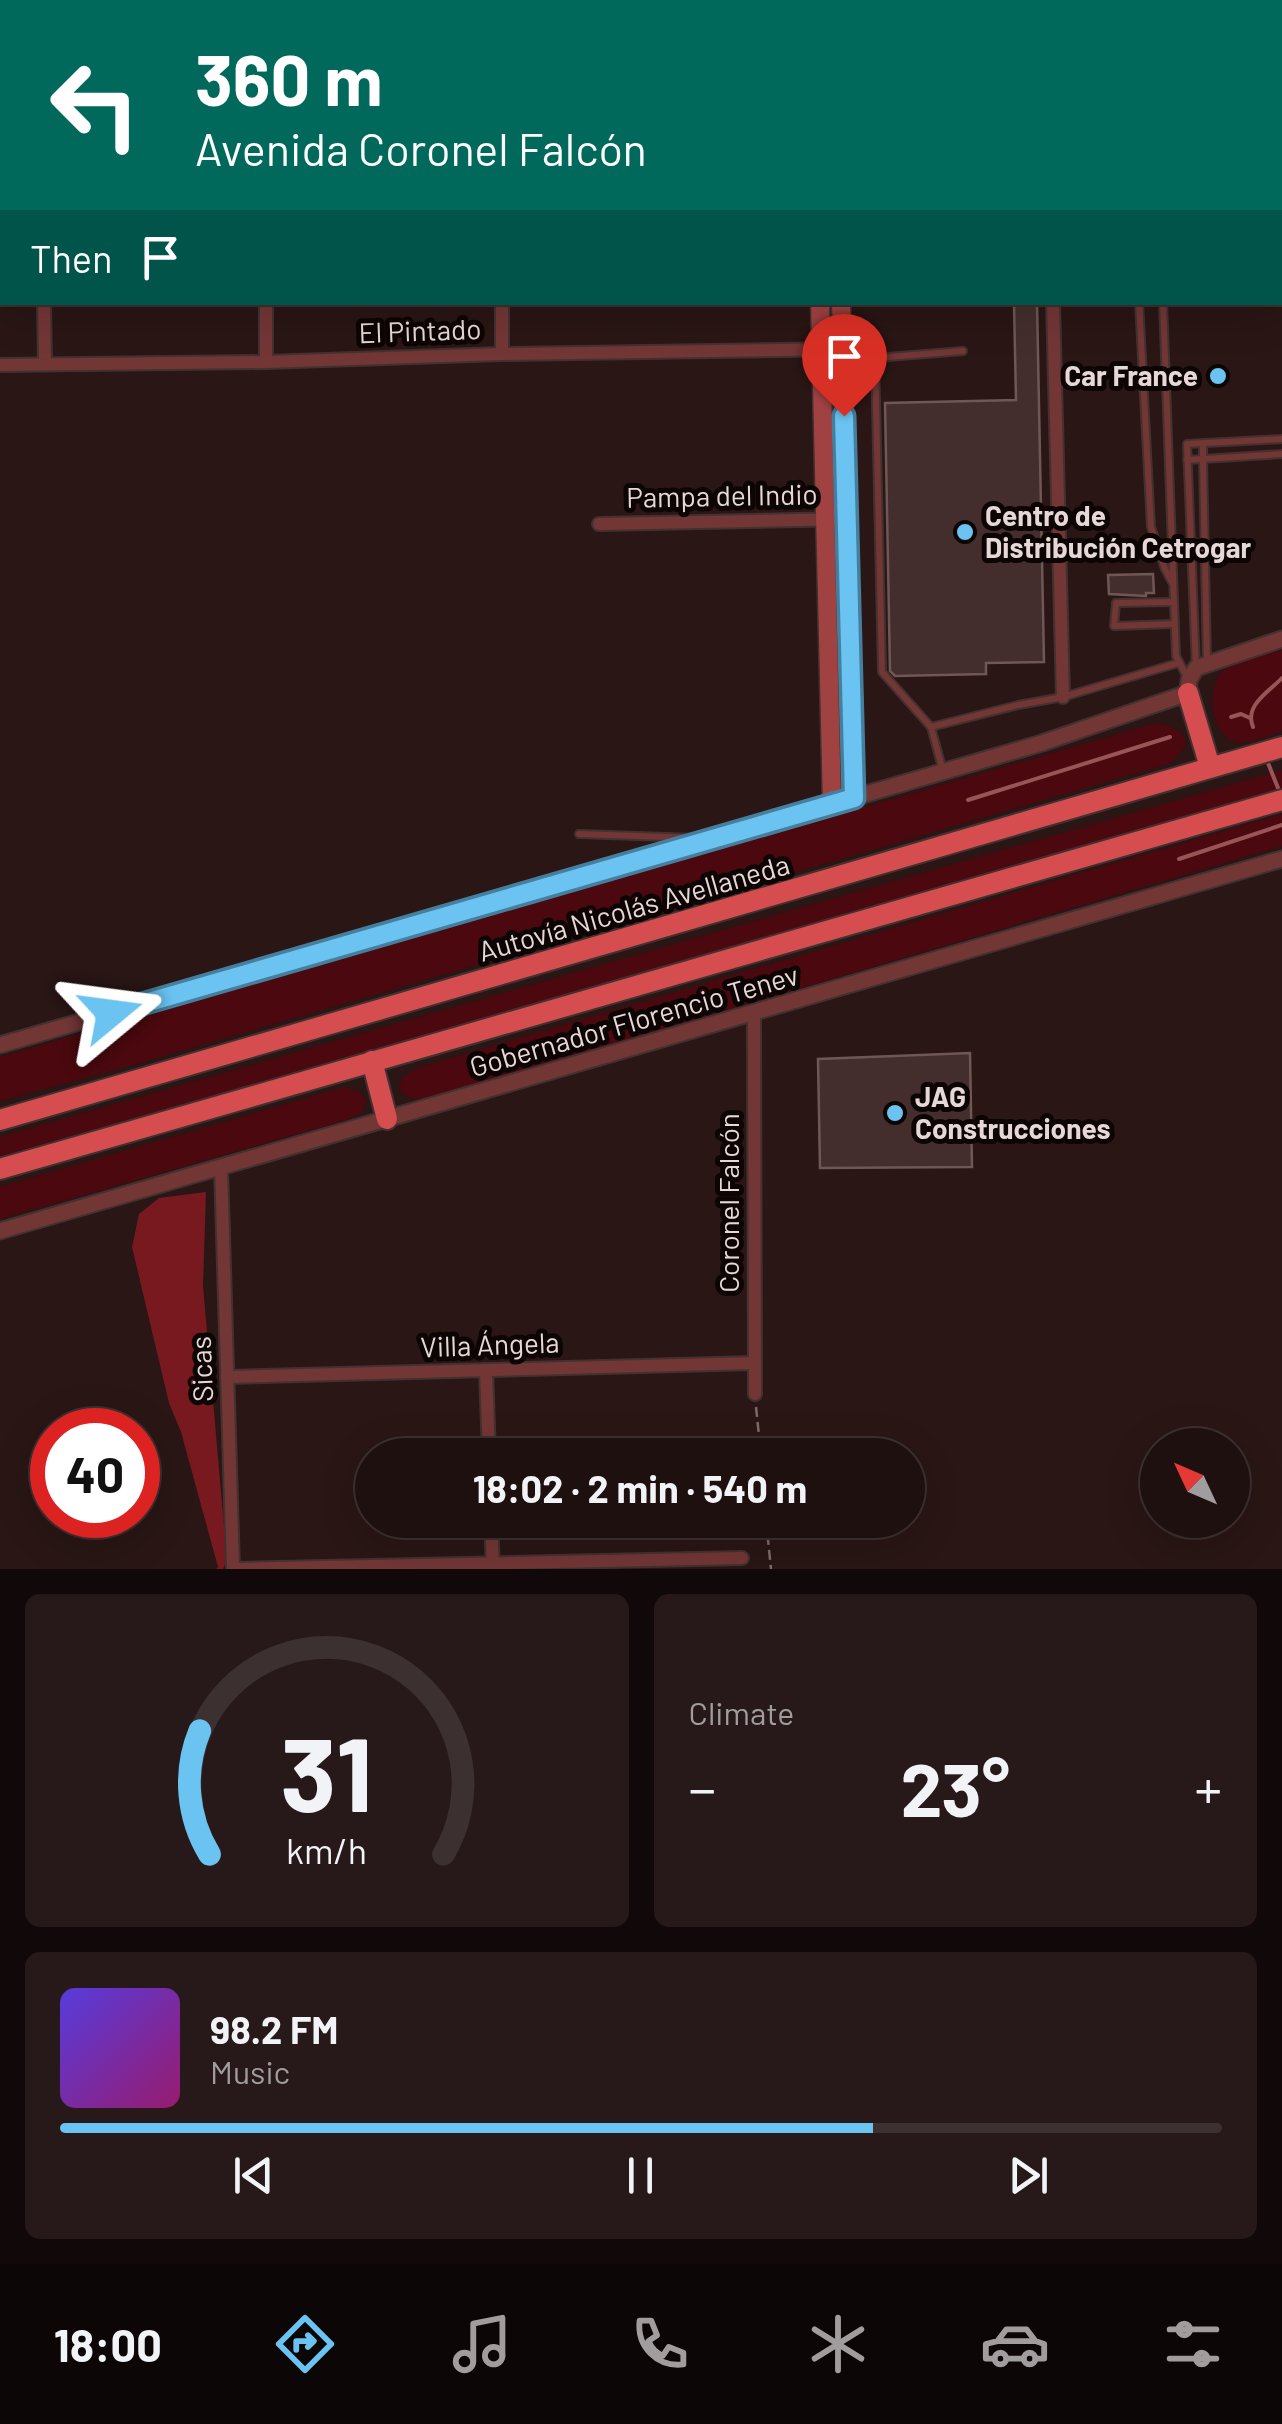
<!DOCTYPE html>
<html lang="en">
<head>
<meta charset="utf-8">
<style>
  body { margin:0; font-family:Barlow,sans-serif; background:#271919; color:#f1f3f6; height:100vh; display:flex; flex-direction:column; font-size:38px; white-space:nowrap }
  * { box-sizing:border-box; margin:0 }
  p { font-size:32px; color:#a19d9f }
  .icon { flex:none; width:55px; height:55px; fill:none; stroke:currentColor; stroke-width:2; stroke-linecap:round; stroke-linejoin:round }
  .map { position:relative; height:1569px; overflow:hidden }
  .side { display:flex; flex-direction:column; gap:25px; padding:25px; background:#110909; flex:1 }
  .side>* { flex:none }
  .banner { position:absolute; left:0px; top:0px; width:1282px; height:305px; box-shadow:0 10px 40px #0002,0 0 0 2px #3c3030; background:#00695c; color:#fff; overflow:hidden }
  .needle { width:65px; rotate:314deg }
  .controls { position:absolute; left:1140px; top:1428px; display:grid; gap:20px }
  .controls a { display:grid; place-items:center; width:110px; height:110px; border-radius:50%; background:#1f1010; box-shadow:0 10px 40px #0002,0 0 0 2px #3c3030; font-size:50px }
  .speed { position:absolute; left:30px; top:1408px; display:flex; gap:20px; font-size:50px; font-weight:700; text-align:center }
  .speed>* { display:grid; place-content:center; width:130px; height:130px; border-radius:50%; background:#1f1010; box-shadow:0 10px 40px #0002,0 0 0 2px #3c3030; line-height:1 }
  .speed .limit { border:15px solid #d22; background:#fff; color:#111 }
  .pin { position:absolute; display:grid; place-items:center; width:85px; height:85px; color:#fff; margin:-102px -42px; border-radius:50% 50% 50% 0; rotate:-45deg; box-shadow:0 0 10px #0007 }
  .pin .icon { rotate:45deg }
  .me { position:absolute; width:110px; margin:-55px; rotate:74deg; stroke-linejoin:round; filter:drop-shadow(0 0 8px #0008) }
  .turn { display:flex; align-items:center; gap:35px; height:210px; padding:0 30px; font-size:45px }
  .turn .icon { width:130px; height:130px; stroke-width:2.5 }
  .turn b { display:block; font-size:70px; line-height:85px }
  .then { display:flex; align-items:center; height:95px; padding:0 30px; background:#0003; gap:20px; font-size:38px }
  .big { font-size:75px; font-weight:700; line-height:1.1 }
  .side .tile { flex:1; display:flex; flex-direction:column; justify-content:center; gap:15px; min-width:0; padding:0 35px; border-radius:15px; background:#271919 }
  .side .dial { align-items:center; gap:0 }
  .dial svg { height:260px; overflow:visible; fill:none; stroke:#3c3030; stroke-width:7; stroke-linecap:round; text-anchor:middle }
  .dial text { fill:#f1f3f6; stroke:none }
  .song { display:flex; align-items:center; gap:30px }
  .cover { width:120px; height:120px; border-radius:15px; background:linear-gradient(135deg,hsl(250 70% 55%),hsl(320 70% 35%)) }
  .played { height:10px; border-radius:5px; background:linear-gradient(90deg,#6ac3f1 70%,#3c3030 70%) }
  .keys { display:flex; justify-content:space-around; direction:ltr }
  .heat { display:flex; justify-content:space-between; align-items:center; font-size:55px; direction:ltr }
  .side .tiles { flex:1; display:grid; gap:25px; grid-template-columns:1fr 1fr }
  .tile:last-child { grid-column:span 2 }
  .trip { position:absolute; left:355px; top:1438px; width:570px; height:100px; border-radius:50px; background:#1f1010; box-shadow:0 10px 40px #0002,0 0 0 2px #3c3030; font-weight:700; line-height:100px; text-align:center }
  .tabs { display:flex; height:160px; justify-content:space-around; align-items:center; background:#0c0606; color:#a19d9f }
  .tabs .icon { width:70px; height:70px }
  .tabs .selected { color:#6ac3f1 }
  .tabs b { font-size:45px; color:#f1f3f6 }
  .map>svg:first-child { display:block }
  .green { fill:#4b080e }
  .forest { fill:#77191f }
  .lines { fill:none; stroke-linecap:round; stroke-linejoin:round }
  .stream { stroke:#995458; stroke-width:4 }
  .building { fill:#432e2d; stroke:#6f5756; stroke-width:2.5 }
  .service-casing { stroke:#433130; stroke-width:10 }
  .minor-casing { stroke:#433130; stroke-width:16 }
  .tertiary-casing { stroke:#433130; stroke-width:19 }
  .secondary-casing { stroke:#433130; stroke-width:21 }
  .trunk-casing { stroke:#433130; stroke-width:24 }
  .path { stroke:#7c6b6a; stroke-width:2.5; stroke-dasharray:10 5; stroke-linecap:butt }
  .service { stroke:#723635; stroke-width:6 }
  .minor { stroke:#723635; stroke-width:12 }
  .tertiary { stroke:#723635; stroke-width:15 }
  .secondary { stroke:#a14242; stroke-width:18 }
  .trunk { stroke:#d64d50; stroke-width:20 }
  .route-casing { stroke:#457f9d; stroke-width:25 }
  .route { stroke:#6ac3f1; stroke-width:18 }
  .poi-dot { fill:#6ac3f1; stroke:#0c0504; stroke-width:4 }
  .labels { text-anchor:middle; stroke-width:10; stroke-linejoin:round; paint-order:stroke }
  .street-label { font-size:28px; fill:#e6d8d7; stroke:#0c0504 }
  .poi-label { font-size:28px; font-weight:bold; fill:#e6d8d7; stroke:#0c0504; text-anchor:start }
</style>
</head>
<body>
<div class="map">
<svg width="1282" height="1569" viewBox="0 0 1282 1569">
  <rect width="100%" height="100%" fill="#291615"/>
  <!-- green -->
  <g class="green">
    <path d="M1282,650V731C1269,735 1249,745 1235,742C1211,736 1206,687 1222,672C1236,658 1264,655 1282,650Z"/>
    <path d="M1156,723C1185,728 1199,744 1168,764L126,1067L0,1101V1057Z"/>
    <polygon points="1282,770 1282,790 0,1156 0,1137"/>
    <path d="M1282,814V846L425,1099C412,1099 405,1099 399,1087L403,1077L417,1068Z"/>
    <polygon points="344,1087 360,1092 367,1102 361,1113 346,1120 0,1219 0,1187"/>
  </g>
  <!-- forest -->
  <polygon class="forest" points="206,1192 203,1286 227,1560 223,1569 216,1569 218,1567 181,1432 169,1403 132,1247 139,1214 159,1198"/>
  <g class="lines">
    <!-- stream -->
    <g class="stream">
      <polyline points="1231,717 1241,714 1250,718"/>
      <path d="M1253,727C1244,705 1269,692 1282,678"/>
      <polyline points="1266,758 1278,788"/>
      <polyline points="968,800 1170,737"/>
      <polyline points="1179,859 1282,825"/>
    </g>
  </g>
  <!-- building -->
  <g class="building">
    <polygon points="1014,302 1037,302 1044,662 986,663 986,674 895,676 890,671 885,403 1016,400"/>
    <polygon points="1153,574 1154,593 1146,593 1146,596 1109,594 1108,575"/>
    <polygon points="970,1053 972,1167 820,1168 818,1059"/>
  </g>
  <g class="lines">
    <!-- service casing -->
    <g class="service-casing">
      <g id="service">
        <polyline points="1124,0 1124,2"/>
        <polyline points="1158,0 1158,2"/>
        <polyline points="1280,293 1282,293"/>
        <polyline points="1139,302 1151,527 1165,569 1172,582"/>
        <polyline points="1163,302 1176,656 1188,679"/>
        <polyline points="1187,460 1203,459 1203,443"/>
        <polyline points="1172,544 1205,543"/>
        <polyline points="1174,602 1116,603 1114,626 1174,624"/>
        <polyline points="1207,662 1203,459 1282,454"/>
        <polyline points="1196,668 1187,444 1282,439"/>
        <polyline points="931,727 1018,705 1063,697 1178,663"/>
        <polyline points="943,771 931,727 882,672 875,358 963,351"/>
        <polyline points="579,834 696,838"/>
      </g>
    </g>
    <!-- minor casing -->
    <g class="minor-casing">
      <g id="minor">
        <polyline points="190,0 190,2"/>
        <polyline points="498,0 498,2"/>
        <polyline points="1046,0 1046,2"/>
        <polyline points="44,302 45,364"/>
        <polyline points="502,302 502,354"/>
        <polyline points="1053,302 1063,697"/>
        <polyline points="266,362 266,302"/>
        <polyline points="0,365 266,362 502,354 842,349"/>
        <polyline points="599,524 847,519"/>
        <polyline points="754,1012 755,1394"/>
        <polyline points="221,1167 233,1569"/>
        <polyline points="486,1370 489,1455"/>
        <polyline points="227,1377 754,1363"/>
        <polyline points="491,1520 493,1567"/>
        <polyline points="233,1569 742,1558"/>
      </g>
    </g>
    <!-- tertiary casing -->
    <g class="tertiary-casing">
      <g id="tertiary">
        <polyline points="0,97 2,97"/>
        <polyline points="0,1045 1042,743 1188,693 1189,680 1196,668 1282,639"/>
        <polyline points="0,1231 1282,859"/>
      </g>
    </g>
    <!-- secondary casing -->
    <g class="secondary-casing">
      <g id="secondary">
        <polyline points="813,0 813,2"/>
        <polyline points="832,0 832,2"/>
        <polyline points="820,302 832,804"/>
        <polyline points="841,302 854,798"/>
      </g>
    </g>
    <!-- trunk casing -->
    <g class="trunk-casing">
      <g id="trunk">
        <polyline points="1188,693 1210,767"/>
        <polyline points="372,1061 387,1119"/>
        <polyline points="0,1120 1282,747"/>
        <polyline points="0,1169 1282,800"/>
      </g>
    </g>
    <!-- path -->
    <g class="path">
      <polyline points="756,1407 761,1455"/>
      <polyline points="766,1520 771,1569"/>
    </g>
    <!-- service -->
    <use href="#service" class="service"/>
    <!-- minor -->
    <use href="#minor" class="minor"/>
    <!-- tertiary -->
    <use href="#tertiary" class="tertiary"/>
    <!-- secondary -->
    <use href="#secondary" class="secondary"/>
    <!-- trunk -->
    <use href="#trunk" class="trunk"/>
  </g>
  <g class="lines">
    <!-- route casing -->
    <g class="route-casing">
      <polyline id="route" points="111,1013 854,798 844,416"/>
    </g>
    <!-- route -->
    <use href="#route" class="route"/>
  </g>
  <!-- markers -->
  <g class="poi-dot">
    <circle cx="1218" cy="376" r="10"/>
    <circle cx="965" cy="532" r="10"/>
    <circle cx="895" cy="1113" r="10"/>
  </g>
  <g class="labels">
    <!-- street labels -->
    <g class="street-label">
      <text transform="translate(420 331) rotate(-2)" y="10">El Pintado</text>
      <text transform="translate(722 496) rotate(-1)" y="10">Pampa del Indio</text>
      <text transform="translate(634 908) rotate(-16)" y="10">Autovía Nicolás Avellaneda</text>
      <text transform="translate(634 1021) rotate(-16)" y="10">Gobernador Florencio Tenev</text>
      <text transform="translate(729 1203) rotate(-90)" y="10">Coronel Falcón</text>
      <text transform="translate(490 1345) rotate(-2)" y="10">Villa Ángela</text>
      <text transform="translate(202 1369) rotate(-92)" y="10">Sicas</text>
    </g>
    <!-- poi labels -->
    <g class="poi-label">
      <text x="1198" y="386" text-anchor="end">Car France</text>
      <text x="985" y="526">Centro de<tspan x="985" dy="32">Distribución Cetrogar</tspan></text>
      <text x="915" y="1107">JAG<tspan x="915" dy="32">Construcciones</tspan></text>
    </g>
  </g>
</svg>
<div class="controls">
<a><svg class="needle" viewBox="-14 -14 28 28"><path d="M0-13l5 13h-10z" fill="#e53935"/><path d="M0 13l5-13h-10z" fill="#a19d9f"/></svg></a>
</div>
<div class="speed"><div class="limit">40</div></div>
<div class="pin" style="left:844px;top:416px;background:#d93025"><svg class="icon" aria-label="arrive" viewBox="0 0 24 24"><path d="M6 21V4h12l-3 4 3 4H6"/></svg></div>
<svg class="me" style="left:111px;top:1013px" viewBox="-20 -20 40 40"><path d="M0-17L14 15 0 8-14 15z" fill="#6ac3f1" stroke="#fff" stroke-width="4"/></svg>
<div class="trip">18:02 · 2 min · 540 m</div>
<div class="banner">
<div class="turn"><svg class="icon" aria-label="left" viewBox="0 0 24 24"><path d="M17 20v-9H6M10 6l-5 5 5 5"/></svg><div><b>360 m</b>Avenida Coronel Falcón</div></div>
<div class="then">Then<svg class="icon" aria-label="arrive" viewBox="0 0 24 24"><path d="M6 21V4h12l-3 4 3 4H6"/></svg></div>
</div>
</div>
<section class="side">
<div class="tiles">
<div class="tile dial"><svg viewBox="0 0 100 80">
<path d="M14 69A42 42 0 1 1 86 69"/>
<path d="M14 69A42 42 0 0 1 11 31" stroke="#6ac3f1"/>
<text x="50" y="56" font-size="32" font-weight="700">31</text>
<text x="50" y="72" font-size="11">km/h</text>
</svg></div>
<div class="tile"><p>Climate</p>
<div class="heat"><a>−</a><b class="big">23°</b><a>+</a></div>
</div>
<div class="tile">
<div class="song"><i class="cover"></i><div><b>98.2 FM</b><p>Music</p></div></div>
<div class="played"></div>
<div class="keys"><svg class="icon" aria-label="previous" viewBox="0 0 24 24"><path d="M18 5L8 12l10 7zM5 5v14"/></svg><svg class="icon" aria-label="pause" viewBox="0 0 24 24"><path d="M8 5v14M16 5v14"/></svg><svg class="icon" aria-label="next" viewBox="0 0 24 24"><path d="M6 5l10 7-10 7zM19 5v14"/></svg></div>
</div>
</div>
</section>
<nav class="tabs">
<b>18:00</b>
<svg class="icon selected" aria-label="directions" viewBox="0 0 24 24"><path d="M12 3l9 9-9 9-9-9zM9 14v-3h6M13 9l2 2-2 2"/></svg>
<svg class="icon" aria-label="music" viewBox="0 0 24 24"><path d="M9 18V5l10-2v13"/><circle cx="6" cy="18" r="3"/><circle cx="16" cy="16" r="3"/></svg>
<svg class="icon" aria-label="phone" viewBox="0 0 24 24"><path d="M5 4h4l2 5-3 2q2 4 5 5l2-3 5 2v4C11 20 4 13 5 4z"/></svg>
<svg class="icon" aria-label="climate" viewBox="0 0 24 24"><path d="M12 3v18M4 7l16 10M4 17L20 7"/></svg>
<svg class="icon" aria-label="car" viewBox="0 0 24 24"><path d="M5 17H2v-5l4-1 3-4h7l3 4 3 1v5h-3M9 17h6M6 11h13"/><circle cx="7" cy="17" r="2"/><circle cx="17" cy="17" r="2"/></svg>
<svg class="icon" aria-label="filters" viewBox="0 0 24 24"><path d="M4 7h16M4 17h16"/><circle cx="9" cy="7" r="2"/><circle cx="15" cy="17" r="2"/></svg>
</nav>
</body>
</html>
